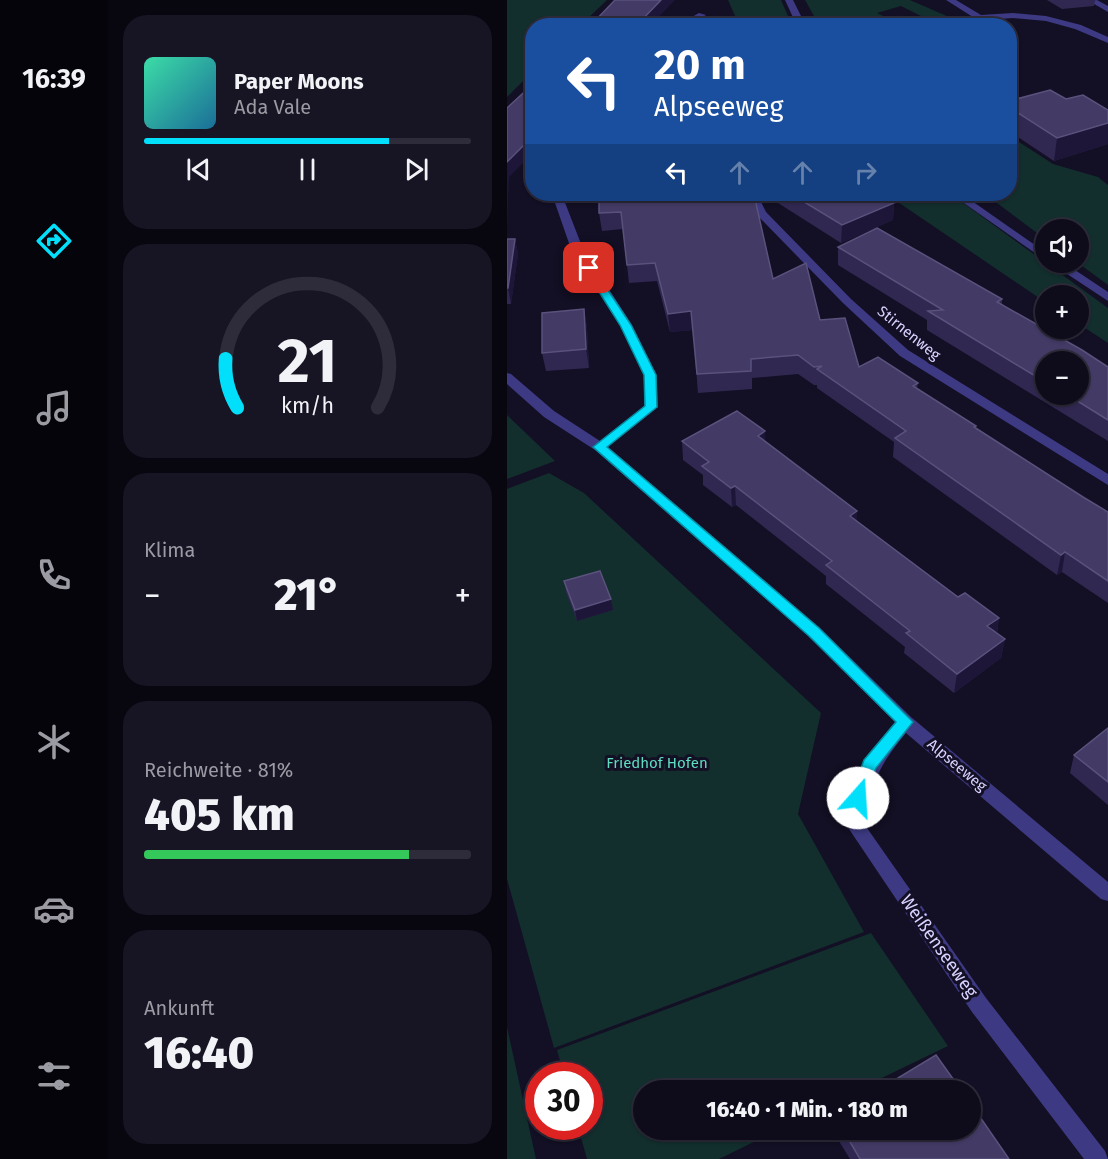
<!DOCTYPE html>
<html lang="de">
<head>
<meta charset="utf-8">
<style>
  body { margin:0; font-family:"Fira Sans",sans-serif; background:#171424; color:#f1f3f6; height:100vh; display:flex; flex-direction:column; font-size:22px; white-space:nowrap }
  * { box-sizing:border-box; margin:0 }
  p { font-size:20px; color:#9b9ba3 }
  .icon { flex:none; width:33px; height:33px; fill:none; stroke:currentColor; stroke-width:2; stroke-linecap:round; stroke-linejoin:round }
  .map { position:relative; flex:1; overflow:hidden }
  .sheet { display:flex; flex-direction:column; gap:15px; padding:15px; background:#08060f; width:399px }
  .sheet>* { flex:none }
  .top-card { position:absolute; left:18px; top:18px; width:492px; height:183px; border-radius:24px; box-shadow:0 2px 4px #0004,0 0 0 2px #2e2b3a; background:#1a4fa0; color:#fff; overflow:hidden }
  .fabs { position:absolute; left:528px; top:219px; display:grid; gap:12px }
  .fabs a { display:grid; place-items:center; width:54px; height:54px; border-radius:50%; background:#0e0b1b; box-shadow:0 2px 4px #0004,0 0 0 2px #2e2b3a; font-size:30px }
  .speed { position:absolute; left:18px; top:1062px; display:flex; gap:12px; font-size:30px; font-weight:700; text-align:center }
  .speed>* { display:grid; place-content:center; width:78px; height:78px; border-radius:50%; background:#0e0b1b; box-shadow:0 2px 4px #0004,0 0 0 2px #2e2b3a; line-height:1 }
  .speed .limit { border:9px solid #d22; background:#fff; color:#111 }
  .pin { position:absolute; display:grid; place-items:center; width:51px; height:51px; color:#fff; margin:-26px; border-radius:12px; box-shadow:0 3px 9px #0006 }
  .me { position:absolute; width:66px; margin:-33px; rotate:19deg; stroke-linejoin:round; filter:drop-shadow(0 0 4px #0008) }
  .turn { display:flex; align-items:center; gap:21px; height:126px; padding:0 30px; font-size:27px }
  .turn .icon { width:78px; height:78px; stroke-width:2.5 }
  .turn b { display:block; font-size:42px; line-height:51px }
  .lanes { display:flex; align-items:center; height:57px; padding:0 30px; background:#0003; justify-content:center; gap:30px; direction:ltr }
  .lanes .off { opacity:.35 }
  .big { font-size:45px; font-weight:800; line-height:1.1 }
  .sheet .tile { flex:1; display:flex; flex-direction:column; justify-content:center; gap:9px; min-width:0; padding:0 21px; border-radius:24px; background:#171424 }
  .sheet .dial { align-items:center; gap:0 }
  .dial svg { height:156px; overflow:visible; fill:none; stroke:#2e2b3a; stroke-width:7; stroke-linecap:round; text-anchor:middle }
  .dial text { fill:#f1f3f6; stroke:none }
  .song { display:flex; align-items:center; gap:18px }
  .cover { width:72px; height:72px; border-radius:9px; background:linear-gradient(135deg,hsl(160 70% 55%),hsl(200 70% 35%)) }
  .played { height:6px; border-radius:3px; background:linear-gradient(90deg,#02dffb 75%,#2e2b3a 75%) }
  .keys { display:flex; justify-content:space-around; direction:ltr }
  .heat { display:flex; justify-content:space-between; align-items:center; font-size:33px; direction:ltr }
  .charge { height:9px; border-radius:4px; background:linear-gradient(90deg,#34c759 81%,#2e2b3a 0) }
  .trip { position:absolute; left:126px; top:1080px; width:348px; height:60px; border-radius:30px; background:#0e0b1b; box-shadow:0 2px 4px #0004,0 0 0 2px #2e2b3a; font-weight:800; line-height:60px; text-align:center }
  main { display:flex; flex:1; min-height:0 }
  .menu { display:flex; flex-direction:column; width:108px; justify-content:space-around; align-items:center; background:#06040b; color:#9b9ba3 }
  .menu .icon { width:42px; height:42px }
  .menu .on { color:#02dffb }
  .menu b { font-size:27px; color:#f1f3f6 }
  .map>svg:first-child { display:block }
  .green { fill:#122e2d }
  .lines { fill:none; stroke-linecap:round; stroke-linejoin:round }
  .minor { fill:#3d3a83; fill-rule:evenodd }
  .wall { fill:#312852; fill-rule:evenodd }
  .shaded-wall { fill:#1d1638 }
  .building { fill:#433a65; stroke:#5a527d; stroke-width:1.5 }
  .route { fill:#02dffb; stroke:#0191a3; stroke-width:1.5 }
  .labels { text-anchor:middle; stroke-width:6; stroke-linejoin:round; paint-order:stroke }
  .street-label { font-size:15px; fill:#d8d2ff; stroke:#130f24 }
  .park-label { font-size:15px; fill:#5edec0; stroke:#130f24 }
  .near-street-label { font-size:18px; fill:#d8d2ff; stroke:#130f24 }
</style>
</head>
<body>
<main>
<nav class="menu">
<b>16:39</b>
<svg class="icon on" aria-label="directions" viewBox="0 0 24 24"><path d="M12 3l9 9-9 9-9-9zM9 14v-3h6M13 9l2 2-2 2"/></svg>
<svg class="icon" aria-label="music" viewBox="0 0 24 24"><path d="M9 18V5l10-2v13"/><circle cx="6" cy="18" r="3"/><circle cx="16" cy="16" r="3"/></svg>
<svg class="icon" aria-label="phone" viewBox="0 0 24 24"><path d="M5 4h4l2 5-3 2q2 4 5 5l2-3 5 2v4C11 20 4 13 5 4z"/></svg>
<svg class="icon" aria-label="climate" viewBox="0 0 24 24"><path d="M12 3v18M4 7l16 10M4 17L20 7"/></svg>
<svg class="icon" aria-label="car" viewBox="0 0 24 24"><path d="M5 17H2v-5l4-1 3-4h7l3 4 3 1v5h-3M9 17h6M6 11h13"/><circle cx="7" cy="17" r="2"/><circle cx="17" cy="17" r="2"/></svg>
<svg class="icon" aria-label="filters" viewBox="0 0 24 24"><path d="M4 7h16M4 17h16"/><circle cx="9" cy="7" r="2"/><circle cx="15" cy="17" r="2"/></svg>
</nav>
<section class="sheet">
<div class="tile">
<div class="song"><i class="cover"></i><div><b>Paper Moons</b><p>Ada Vale</p></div></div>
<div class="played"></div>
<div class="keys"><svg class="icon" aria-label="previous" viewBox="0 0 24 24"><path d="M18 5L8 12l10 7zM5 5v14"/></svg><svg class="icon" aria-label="pause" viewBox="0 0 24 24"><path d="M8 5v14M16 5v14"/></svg><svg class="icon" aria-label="next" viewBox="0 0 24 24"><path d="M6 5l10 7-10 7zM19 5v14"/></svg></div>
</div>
<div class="tile dial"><svg viewBox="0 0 100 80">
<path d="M14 69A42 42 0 1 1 86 69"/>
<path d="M14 69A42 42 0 0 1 8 44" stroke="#02dffb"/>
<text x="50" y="56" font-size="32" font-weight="700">21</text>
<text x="50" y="72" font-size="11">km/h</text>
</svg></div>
<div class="tile"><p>Klima</p>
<div class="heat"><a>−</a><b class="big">21°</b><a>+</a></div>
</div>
<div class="tile"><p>Reichweite · 81%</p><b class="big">405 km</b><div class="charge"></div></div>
<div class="tile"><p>Ankunft</p><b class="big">16:40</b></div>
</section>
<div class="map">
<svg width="601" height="1159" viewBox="0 0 601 1159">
  <rect width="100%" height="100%" fill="#130f24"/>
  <!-- green -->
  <g class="green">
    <polygon points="0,0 100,0 74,25 26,26 25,72 0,97"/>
    <polygon points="221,0 274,0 285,25 232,25"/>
    <polygon points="298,0 403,0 442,17 414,16 394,6 370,13 395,25 312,25"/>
    <polygon points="503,136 546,164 591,177 601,185 601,285 571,263 572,230 538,230 538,239 478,194 502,194"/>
    <polygon points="379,194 444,194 601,308 601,343 572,324 572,296 538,296 538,302"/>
    <polygon points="0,415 48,461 0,479"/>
    <polygon points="42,473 77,493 314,713 291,814 357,932 47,1048 0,879 0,489"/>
    <polygon points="364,933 441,1046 350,1090 136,1090 136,1130 271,1130 212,1159 80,1159 71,1127 82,1126 82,1076 57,1075 50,1050"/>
    <polygon points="0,1027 29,1159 0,1159"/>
  </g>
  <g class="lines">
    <!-- minor -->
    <g class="minor">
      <polygon points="278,0 286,0 299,26 290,26"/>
      <polygon points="439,0 449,0 474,15 506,13 539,16 574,25 601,37 601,43 568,29 539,21 506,18 477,20 477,26 469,26 469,19"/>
      <polygon points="590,0 601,6 601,12 582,1"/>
      <polygon points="192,13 199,15 181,26 169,26"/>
      <path d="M49,194H59L57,200L76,249L125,325L149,374L151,407L101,447L313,628L404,717L601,882V901L594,899L399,733C372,766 362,784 360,828L479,998L598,1151L601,1159H577L465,1012L342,829C345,781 357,758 388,722L301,636L88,450L37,417L0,384V373L4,374L47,411L93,441L137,406V374L113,325L64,249L47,200Z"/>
      <polygon points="240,194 250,194 259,212 344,299 401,350 601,474 601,485 393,356 336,303 250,215"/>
      <polygon points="444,194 455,194 538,252 538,260"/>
      <polygon points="542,262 556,262 601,292 601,301"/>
    </g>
  </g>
  <!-- wall -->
  <g class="wall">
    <polygon points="540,0 588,0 587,6 555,9"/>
    <polygon points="559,99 601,110 601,144 547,161 502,131 502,101"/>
    <polygon points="92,194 266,279 313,320 352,367 411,383 410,388 469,429 576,497 601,512 601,603 555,572 550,575 386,457 387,442 310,388 310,385 307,385 291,374 245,378 245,389 191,393 186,330 163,332 150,281 122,283 116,229 95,231 92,213"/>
    <polygon points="260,194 372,194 387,203 386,220 334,243 260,196"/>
    <polygon points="0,239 8,239 11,254 4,304 0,304"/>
    <path d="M331,247L495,299V305L601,367V441L420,330V320L331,265ZM538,362L572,394H538Z"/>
    <polygon points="77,309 80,328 82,368 39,371 35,353"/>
    <polygon points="258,431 258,441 350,522 451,597 492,618 490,633 498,639 494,658 447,693 397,653 398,647 319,584 319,576 229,505 225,507 196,485 196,475 176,460 175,441"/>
    <polygon points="57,581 104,599 106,610 70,621 59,592"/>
    <polygon points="601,728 601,805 563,773 567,755"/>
    <polygon points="327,1130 464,1130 502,1159 343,1159 327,1133"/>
  </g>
  <!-- shaded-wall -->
  <g class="shaded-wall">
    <polygon points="154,0 168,0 143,26 129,26"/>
    <polygon points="601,123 601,144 547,161 550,138"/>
    <polygon points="26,136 26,153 2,177 0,230 0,162"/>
    <polygon points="387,203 386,220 334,243 335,225"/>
    <polygon points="8,239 11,254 4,304 1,288"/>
    <polygon points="77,309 80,328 82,368 79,349"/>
    <polygon points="184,311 186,330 163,332 161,314"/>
    <polygon points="258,431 259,450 251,436"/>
    <polygon points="228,486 229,505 225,507 224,488"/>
    <polygon points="350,511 350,531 343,516"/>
    <polygon points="558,552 555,572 550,575 554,555"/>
    <polygon points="104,599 106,610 70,621 68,610"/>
    <polygon points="492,618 489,637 480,626"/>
    <polygon points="498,639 494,658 447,693 450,674"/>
  </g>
  <!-- building -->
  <g class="building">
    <polygon points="108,0 154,0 129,26 83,26"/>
    <polygon points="220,24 220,26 187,26"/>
    <polygon points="26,84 26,136 0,162 0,108"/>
    <polygon points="543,90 559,99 576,95 601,110 601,123 550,138 502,107 502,101"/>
    <polygon points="92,194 245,194 248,199 266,279 299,263 313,320 338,318 352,367 371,357 411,383 406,386 469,426 467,427 576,497 601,512 601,581 558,552 554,555 388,438 399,431 310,369 315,366 307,367 291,355 244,359 244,371 190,374 184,311 161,314 148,263 120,265 114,212 92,213"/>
    <polygon points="284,194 372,194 387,203 335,225"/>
    <polygon points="370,228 495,299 490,302 575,350 601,367 601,420 559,394 572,394 572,362 538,362 538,382 421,311 436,310 331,247"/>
    <polygon points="0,239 8,239 1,288 0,288"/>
    <polygon points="77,309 79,349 35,353 35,313"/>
    <polygon points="230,411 258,431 251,436 350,511 343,516 451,597 458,593 492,618 480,626 498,639 450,674 399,633 403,631 319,565 325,561 228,486 224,488 195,466 202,462 175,441"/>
    <polygon points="93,571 104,599 68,610 57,581"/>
    <polygon points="601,728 601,782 567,755"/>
    <polygon points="429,1055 454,1090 371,1090"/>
    <polygon points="464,1104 502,1159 353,1159 336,1130 464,1130"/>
  </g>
  <!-- route -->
  <polygon class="route" points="78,266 85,266 124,325 149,375 150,407 100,447 312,628 406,722 369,768 357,803 346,803 343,798 357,760 389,722 302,636 86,447 138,406 137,375 113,325 77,268"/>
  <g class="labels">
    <!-- street labels -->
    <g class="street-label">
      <text transform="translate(402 333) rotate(39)" y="5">Stirnenweg</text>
      <text transform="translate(450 765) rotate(40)" y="5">Alpseeweg</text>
    </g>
    <!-- park labels -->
    <g class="park-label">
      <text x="150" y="768">Friedhof Hofen</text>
    </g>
    <!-- near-street labels -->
    <g class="near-street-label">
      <text transform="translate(432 946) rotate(55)" y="6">Weißenseeweg</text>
    </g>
  </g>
</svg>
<div class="fabs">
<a><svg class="icon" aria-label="sound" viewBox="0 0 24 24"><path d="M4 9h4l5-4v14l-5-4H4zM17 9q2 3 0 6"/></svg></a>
<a>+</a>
<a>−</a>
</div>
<div class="speed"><div class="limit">30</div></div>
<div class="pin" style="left:82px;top:268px;background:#d93025"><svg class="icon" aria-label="arrive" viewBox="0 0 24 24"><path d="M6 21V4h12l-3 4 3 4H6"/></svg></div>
<svg class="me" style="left:351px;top:798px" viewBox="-20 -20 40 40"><circle r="19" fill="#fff"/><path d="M0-13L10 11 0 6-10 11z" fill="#02dffb"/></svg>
<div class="trip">16:40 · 1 Min. · 180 m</div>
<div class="top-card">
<div class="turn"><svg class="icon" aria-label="left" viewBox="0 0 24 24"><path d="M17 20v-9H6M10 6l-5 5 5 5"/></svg><div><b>20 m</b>Alpseeweg</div></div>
<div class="lanes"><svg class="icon" aria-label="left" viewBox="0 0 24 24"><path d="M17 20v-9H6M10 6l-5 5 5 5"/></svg><svg class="icon off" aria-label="ahead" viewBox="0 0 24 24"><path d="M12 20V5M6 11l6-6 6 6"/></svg><svg class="icon off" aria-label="ahead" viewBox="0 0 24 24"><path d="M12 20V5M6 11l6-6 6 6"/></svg><svg class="icon off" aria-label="right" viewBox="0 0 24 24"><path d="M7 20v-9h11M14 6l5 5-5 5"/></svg></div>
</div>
</div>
</main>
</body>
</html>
